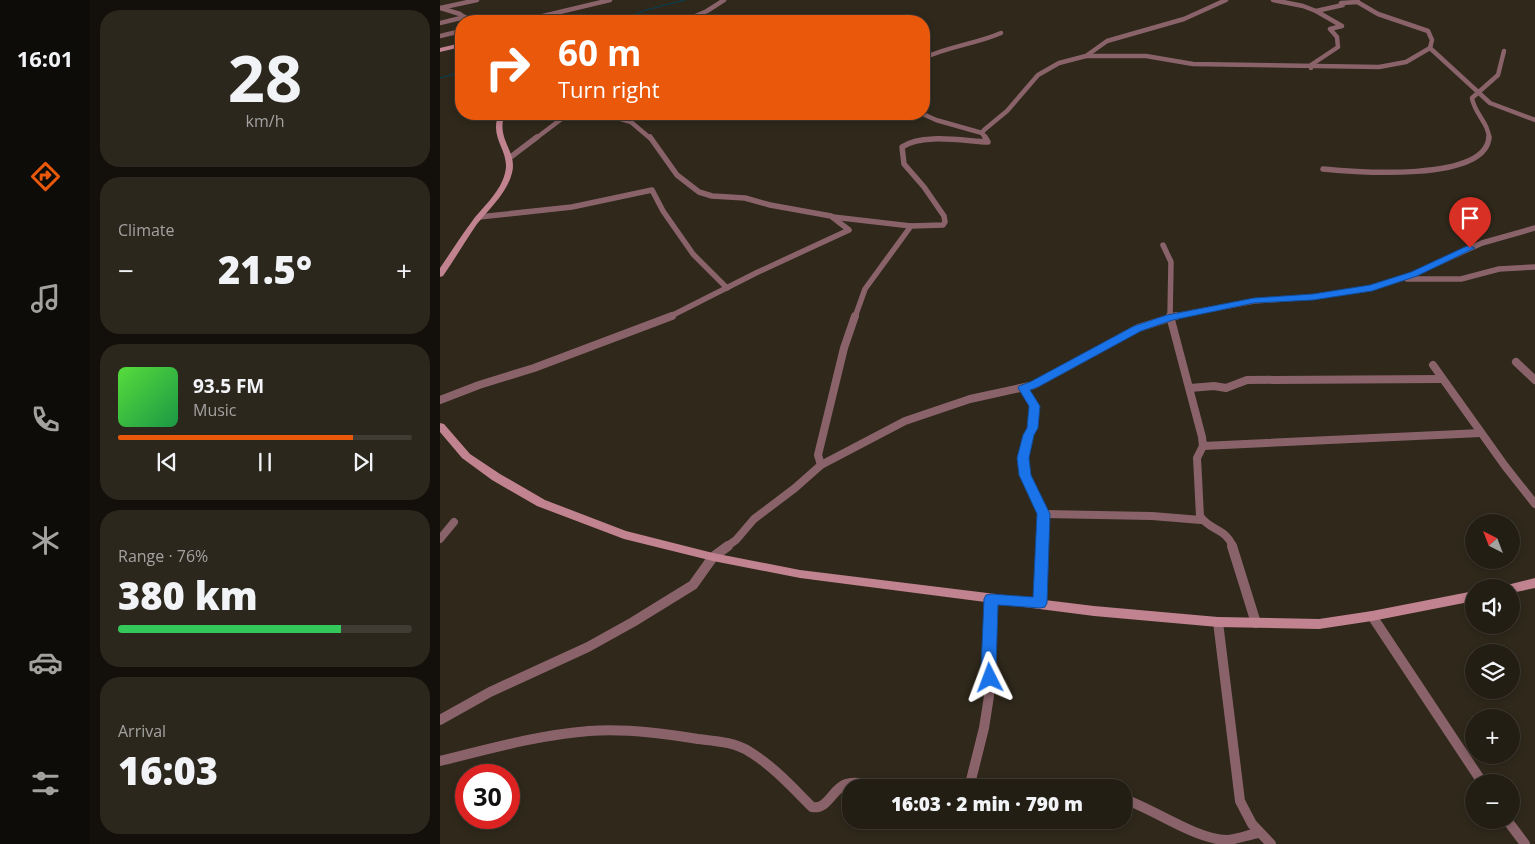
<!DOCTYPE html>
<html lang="en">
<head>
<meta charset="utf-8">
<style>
  body { margin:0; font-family:"Open Sans",sans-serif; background:#2b271d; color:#f1f3f6; height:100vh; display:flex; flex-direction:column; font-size:19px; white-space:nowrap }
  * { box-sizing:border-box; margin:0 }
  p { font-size:16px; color:#a3a2a0 }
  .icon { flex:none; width:28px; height:28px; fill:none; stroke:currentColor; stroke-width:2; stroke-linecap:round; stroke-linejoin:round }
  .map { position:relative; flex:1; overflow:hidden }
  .side { display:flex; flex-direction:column; gap:10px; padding:10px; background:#13100b; width:350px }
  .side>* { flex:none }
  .top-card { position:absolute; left:15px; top:15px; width:475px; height:105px; border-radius:20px; box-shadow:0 2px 8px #0003,0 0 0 1px #403c34; background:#ea580c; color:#fff; overflow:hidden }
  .needle { width:32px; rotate:318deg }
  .buttons { position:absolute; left:1025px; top:514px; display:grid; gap:10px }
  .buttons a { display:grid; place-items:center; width:55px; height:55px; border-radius:50%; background:#231e14; box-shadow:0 2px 8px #0003,0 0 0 1px #403c34; font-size:25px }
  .speed { position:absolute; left:15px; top:764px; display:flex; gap:10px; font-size:25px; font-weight:700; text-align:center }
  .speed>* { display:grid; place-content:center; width:65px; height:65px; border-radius:50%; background:#231e14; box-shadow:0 2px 8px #0003,0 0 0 1px #403c34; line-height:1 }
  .speed .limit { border:8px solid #d22; background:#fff; color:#111 }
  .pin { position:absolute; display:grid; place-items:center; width:42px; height:42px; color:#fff; margin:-51px -21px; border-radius:50% 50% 50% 0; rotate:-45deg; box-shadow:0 0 5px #0007 }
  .pin .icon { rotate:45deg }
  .me { position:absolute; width:55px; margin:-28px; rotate:357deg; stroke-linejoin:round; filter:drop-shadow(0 0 4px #0008) }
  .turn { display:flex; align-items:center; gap:18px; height:105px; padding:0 20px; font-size:22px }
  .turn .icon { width:65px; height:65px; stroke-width:2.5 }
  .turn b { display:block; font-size:35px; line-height:42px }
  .big { font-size:38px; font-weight:800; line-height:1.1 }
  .side .card { flex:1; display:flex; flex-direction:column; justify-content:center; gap:8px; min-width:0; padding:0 18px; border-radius:20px; background:#2b271d }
  .side .dial { align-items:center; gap:0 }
  .dial b { font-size:65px; line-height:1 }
  .song { display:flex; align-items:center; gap:15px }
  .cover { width:60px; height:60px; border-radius:8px; background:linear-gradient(135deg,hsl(110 70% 55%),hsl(140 70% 35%)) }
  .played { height:5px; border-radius:2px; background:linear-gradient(90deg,#ea580c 80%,#403c34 80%) }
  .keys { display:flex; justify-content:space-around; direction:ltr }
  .heat { display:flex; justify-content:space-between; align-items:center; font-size:28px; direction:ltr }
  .charge { height:8px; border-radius:4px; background:linear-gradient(90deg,#34c759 76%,#403c34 0) }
  .trip { position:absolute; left:402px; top:779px; width:290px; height:50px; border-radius:20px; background:#231e14; box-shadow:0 2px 8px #0003,0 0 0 1px #403c34; font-weight:800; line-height:50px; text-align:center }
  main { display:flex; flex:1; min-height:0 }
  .tabs { display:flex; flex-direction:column; width:90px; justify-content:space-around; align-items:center; background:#0e0c08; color:#a3a2a0 }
  .tabs .icon { width:35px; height:35px }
  .tabs .current { color:#ea580c }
  .tabs b { font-size:22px; color:#f1f3f6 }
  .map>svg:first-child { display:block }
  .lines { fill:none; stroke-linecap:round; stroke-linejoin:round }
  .stream { stroke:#024258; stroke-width:1 }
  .minor-far3 { stroke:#8a636a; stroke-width:4.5 }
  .minor-far2 { stroke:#8a636a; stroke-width:5.5 }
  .minor-far1 { stroke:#8a636a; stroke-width:8 }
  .minor { stroke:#8a636a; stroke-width:10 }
  .secondary { fill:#c1838f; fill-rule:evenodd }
  .route { fill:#1a73e8; stroke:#114b97 }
</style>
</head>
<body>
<main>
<nav class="tabs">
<b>16:01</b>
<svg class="icon current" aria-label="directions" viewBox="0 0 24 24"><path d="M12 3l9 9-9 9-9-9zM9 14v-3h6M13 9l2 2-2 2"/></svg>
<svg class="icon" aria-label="music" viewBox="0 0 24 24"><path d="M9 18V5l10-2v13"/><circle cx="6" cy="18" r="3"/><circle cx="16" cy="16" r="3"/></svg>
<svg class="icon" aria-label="phone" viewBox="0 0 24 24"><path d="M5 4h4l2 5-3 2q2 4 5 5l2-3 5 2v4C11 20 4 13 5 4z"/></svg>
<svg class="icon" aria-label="climate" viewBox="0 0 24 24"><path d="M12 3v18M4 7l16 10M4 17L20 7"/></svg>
<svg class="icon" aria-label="car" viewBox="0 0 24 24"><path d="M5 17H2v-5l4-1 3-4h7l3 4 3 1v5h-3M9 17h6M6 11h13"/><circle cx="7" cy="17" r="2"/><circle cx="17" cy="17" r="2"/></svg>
<svg class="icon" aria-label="filters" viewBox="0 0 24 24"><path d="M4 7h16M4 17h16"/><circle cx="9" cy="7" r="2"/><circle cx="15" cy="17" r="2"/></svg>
</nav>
<section class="side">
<div class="card dial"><b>28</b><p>km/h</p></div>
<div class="card"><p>Climate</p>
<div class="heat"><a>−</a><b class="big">21.5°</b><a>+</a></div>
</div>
<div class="card">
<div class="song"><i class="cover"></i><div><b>93.5 FM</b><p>Music</p></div></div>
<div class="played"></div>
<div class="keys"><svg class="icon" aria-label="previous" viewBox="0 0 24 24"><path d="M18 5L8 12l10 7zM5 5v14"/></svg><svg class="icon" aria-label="pause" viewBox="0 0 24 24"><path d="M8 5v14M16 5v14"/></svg><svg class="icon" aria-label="next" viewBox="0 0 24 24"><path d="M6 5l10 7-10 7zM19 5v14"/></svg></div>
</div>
<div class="card"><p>Range · 76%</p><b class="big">380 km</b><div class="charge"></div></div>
<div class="card"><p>Arrival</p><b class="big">16:03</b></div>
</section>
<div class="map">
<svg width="1095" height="844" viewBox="0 0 1095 844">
  <rect width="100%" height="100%" fill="#2f281b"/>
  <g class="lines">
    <!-- stream -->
    <g class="stream">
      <polyline points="178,21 206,10 245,0"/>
      <polyline points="0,78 21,72"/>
    </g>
    <!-- minor-far3 -->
    <g class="minor-far3">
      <polyline points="833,0 863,6 876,11"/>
      <polyline points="914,0 938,14 988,31 992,40 990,48 1050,103 1095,120"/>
      <polyline points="0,8 37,0"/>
      <polyline points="0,8 20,14 30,21"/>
      <polyline points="82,21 170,0"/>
      <polyline points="244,21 267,11 284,0"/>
      <polyline points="0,23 25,17"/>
      <polyline points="0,36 21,31"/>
      <polyline points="646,56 667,41 744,19 786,0"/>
      <path d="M484,58C509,46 536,44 561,33"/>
      <polyline points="871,68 871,65 898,47 897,37 890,29 902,26 876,11 903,5 901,3 918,2"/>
      <polyline points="164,114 191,122 211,139"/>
      <polyline points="483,114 496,120 542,133"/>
      <polyline points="95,139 128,114"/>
      <polyline points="546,139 542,133 544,130 567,111 598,75 619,63 646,56 706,56 753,64 939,67 966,62 990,48"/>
      <path d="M1049,139C1049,123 1034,113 1032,98L1058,75L1064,51"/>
    </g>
    <!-- minor-far2 -->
    <g class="minor-far2">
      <polyline points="210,137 237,175 259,192 272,196 305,198 330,205 391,216 409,230 318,272 229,317"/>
      <polyline points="68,159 97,137"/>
      <path d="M883,169C914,172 1046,183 1049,137"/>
      <polyline points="39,217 132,207 212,190 223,211 253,254 287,288"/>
      <polyline points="393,217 471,226"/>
      <polyline points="723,245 731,262 730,317"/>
      <polyline points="967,279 1021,279 1059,269 1095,267"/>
      <path d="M415,317L425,289L471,226L503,225L505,222L504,216L484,187L464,164L462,147C482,133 524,141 548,142L545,137"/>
      <polyline points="730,317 814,301 873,297 931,288 974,274 1042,243 1095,228"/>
    </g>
    <!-- minor-far1 -->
    <g class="minor-far1">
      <path d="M730,316L762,437L763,446L757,458L760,516C770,531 786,528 793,547"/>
      <polyline points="1076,362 1095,380"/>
      <polyline points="993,365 1065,466 1095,504"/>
      <polyline points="583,388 594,407 593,428 589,435 583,458 585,475 604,514 603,547"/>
      <polyline points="750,388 774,386 786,388 807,380 1002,379"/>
      <polyline points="0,400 39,385 94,368 232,316"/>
      <polyline points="763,446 1041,433"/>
      <polyline points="381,465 378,455 404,348 415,316"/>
      <polyline points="604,514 712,516 761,520"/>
      <polyline points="0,539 14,522"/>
      <polyline points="286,547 296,540 314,519 355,488 381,465 465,421 530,399 594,385 698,328 736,316"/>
    </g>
    <!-- minor -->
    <g class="minor">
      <polyline points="792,546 816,623"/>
      <polyline points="600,603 603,546"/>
      <polyline points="932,616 1042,782"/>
      <polyline points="778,622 800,801 812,824 831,844"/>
      <polyline points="0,720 50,692 148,647 193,622 253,585 273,557 288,546"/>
      <path d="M0,761C49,749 98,735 149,731C185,728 223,733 258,739C275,741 295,742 310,752C333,766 353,788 372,807C388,810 392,789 406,784C417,780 430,786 441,788"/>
      <polyline points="529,788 544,728 549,696 548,669 551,599"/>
      <path d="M684,799C714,809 758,841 788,840C798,839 808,835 818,833"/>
      <polyline points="1067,820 1085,844"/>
    </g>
    <!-- secondary -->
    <g class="secondary">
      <polygon points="21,43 21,47 0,52 0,48"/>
      <path d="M59,114H65C55,139 78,151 72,173C67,193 49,209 37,224C25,241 15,259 3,276L0,277V268C11,252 21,236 33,220C44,206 61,191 65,173C71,151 48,138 59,114Z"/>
      <polygon points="0,423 4,424 30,454 60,474 105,500 186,531 273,553 360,570 654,606 778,617 879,619 932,611 1034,591 1034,601 932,621 879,629 778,627 654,616 360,578 273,561 184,539 97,506 52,480 22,458 0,432"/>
      <polygon points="1095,578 1095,588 1071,593 1071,588 1065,588 1067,585"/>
    </g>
  </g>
  <!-- route -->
  <polygon class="route" points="1027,246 1030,246 1035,248 977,276 932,291 873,300 814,303 733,320 701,331 598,387 590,390 600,406 598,428 594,435 589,458 591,475 610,514 607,603 605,607 600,608 558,605 556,669 558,678 555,682 550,684 545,682 541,669 544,599 546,595 551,594 593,597 597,514 579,475 577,458 583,435 587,428 589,406 578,388 579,386 590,382 694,326 727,315 814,298 873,294 930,285 971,272"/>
</svg>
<div class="buttons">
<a><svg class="needle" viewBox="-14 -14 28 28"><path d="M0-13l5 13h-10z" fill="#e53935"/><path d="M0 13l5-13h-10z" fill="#a3a2a0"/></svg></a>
<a><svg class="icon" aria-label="sound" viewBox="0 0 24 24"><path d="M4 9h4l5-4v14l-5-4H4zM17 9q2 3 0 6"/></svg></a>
<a><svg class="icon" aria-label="layers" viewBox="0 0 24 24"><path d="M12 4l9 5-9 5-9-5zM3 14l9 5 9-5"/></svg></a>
<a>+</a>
<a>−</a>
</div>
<div class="speed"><div class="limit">30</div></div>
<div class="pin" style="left:1030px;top:248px;background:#d93025"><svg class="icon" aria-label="arrive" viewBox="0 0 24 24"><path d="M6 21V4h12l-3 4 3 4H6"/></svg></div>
<svg class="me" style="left:550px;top:678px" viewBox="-20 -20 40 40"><path d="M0-17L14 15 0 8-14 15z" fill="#1a73e8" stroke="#fff" stroke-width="4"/></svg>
<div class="trip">16:03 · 2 min · 790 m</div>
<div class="top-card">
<div class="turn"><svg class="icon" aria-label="right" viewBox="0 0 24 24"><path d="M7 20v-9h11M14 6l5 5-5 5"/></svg><div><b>60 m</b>Turn right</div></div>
</div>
</div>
</main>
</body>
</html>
